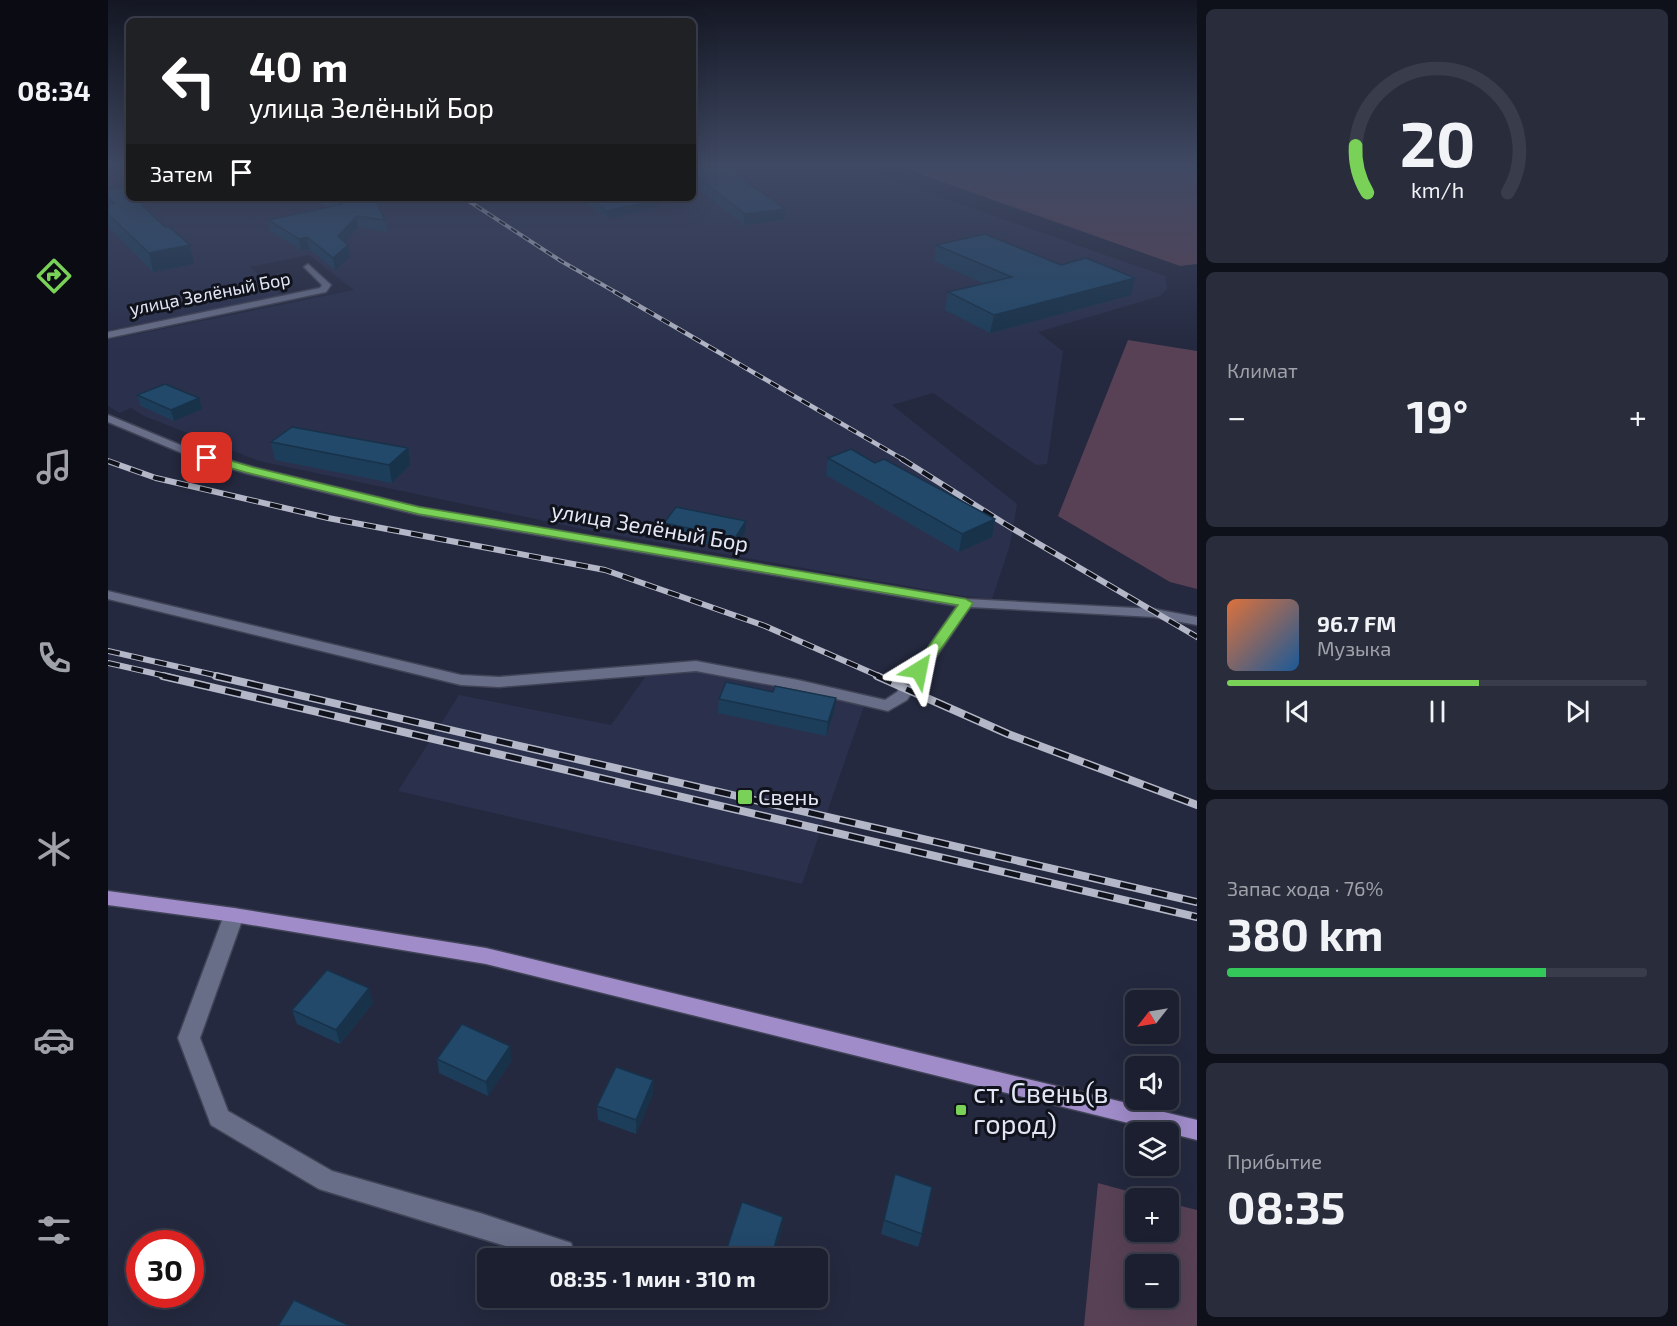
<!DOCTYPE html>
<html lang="ru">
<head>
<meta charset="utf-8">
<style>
  body { margin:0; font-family:"Exo 2",sans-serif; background:#282c3b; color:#f1f3f6; height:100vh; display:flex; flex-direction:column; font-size:22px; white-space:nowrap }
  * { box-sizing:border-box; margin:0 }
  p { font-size:20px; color:#a0a2aa }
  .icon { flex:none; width:33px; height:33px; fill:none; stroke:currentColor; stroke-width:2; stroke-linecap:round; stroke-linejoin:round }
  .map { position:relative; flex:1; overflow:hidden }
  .drawer { display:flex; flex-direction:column; gap:9px; padding:9px; background:#0f111a; width:480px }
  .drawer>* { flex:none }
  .top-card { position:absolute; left:18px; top:18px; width:570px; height:183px; border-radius:9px; box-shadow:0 6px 24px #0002,0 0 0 2px #393d4b; background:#202124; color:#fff; overflow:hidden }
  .needle { width:39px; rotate:239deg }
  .tools { position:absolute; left:1017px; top:990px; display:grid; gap:12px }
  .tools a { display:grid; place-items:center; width:54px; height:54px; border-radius:9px; background:#1b1f2f; box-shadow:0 6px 24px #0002,0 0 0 2px #393d4b; font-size:30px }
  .speed { position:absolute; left:18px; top:1230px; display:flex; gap:12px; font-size:30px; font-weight:700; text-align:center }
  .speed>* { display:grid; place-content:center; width:78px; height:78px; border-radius:50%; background:#1b1f2f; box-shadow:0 6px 24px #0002,0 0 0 2px #393d4b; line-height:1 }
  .speed .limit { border:9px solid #d22; background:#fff; color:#111 }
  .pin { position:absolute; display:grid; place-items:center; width:51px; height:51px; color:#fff; margin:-26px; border-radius:12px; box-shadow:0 3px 9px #0006 }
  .me { position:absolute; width:66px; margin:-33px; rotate:35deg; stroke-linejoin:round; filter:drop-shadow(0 0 4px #0008) }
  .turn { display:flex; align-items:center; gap:21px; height:126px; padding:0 24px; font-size:27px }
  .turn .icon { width:78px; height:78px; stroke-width:2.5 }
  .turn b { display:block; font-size:42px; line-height:51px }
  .then { display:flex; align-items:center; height:57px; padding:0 24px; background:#0003; gap:12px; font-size:22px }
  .big { font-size:45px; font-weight:700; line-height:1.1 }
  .drawer .widget { flex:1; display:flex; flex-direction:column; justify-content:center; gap:9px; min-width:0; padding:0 21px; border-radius:9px; background:#282c3b }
  .drawer .dial { align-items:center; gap:0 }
  .dial svg { height:156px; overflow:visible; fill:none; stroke:#393d4b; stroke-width:7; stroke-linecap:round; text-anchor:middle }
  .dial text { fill:#f1f3f6; stroke:none }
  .song { display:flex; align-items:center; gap:18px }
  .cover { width:72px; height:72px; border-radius:9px; background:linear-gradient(135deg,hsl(20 70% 55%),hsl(210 70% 35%)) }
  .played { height:6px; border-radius:3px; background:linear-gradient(90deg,#79d158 60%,#393d4b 60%) }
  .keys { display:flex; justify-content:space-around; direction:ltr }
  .heat { display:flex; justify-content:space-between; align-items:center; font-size:33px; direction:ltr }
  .charge { height:9px; border-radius:4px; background:linear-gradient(90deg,#34c759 76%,#393d4b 0) }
  .trip { position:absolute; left:369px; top:1248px; width:351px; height:60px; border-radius:9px; background:#1b1f2f; box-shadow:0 6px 24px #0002,0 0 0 2px #393d4b; font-weight:700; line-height:60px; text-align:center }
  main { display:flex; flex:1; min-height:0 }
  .menu { display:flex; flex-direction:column; width:108px; justify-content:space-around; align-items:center; background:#0b0c13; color:#a0a2aa }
  .menu .icon { width:42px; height:42px }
  .menu .on { color:#79d158 }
  .menu b { font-size:27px; color:#f1f3f6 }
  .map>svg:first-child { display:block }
  .built { fill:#2b314d }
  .green { fill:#584155; fill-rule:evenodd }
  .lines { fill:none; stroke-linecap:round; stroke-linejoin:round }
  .minor-casing { stroke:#414457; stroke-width:3 }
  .major-casing { stroke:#414457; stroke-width:3 }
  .minor { fill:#686e88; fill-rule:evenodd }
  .major { fill:#9f8cc9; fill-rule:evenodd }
  .rail-far3-casing { stroke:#b3b7c7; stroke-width:4 }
  .rail-far2-casing { stroke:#b3b7c7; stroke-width:4.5 }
  .rail-far1-casing { stroke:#b3b7c7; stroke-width:6 }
  .rail-casing { stroke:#b3b7c7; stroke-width:8 }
  .rail-far3 { stroke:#10121c; stroke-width:2; stroke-dasharray:7; stroke-linecap:butt }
  .rail-far2 { stroke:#10121c; stroke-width:3; stroke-dasharray:9; stroke-linecap:butt }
  .rail-far1 { stroke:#10121c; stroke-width:4; stroke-dasharray:12; stroke-linecap:butt }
  .rail { stroke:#10121c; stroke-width:5; stroke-dasharray:16; stroke-linecap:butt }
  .wall { fill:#1d3e5b }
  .shaded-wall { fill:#18324a }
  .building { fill:#22486a; stroke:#18324a; stroke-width:1.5 }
  .route { fill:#79d158; stroke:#4f8839; stroke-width:1.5 }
  .poi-dot { fill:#79d158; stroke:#10121c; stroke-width:2 }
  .labels { text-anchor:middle; stroke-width:6; stroke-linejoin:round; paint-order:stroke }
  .far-street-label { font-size:18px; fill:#e3e7f5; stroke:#10121c }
  .street-label { font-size:22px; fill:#e3e7f5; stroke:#10121c }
  .poi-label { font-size:22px; fill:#e3e7f5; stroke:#10121c; text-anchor:start }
  .near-poi-label { font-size:27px; fill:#e3e7f5; stroke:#10121c; text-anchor:start }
</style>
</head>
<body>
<main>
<nav class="menu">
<b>08:34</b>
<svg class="icon on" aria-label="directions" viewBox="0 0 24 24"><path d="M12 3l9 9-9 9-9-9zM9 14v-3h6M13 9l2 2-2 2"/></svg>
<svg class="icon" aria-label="music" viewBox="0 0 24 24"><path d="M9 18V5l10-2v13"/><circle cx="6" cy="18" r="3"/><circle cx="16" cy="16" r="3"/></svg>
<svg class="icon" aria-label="phone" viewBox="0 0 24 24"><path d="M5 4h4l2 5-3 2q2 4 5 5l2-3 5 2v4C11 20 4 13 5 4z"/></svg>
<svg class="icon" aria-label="climate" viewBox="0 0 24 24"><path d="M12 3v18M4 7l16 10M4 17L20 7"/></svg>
<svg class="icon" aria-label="car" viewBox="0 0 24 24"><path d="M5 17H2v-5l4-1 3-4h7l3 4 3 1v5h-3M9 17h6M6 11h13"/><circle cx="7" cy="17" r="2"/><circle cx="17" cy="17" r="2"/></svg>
<svg class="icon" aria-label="filters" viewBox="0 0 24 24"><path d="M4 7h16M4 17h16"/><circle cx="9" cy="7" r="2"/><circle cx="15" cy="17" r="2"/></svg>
</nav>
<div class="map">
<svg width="1089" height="1326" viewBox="0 0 1089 1326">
  <rect width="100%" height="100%" fill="#24293f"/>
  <!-- built -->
  <g class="built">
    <polygon points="0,164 21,164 21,198 585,198 585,164 739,164 1057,276 1059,289 1052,296 930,332 955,351 939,464 928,465 825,393 784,405 909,504 902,545 884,599 856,596 484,531 151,461 36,416 23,408 12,413 0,406 0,340 246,290 201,255 142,267 175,296 0,330"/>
    <polygon points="548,662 756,706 694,884 290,791 351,695 503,725"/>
  </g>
  <!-- green -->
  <g class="green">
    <polygon points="784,164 1089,164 1089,264 1072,266"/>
    <polygon points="1020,340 1089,351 1089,589 1062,582 950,516"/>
    <path d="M990,1183L1045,1198H1028V1232H1060L1061,1203L1089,1210V1326H976ZM1028,1264H1060V1298H1028Z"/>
  </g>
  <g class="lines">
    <!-- minor casing -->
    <g class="minor-casing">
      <g id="minor">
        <polygon points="200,264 223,285 218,292 0,338 0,332 212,288 214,285 196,267"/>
        <polygon points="0,415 82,449 145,467 311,507 858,599 1046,609 1089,617 1089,625 1046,617 862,607 799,700 780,711 690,690 588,671 391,687 353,685 0,599 0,591 353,675 391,677 588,661 690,680 777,700 789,692 849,606 311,515 137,473 74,453 0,422"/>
        <polygon points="126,908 133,910 136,915 92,1038 120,1111 224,1171 372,1213 454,1240 463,1243 466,1252 464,1258 437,1258 211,1189 103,1125 70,1038 116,915 119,910"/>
      </g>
    </g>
    <!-- major casing -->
    <g class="major-casing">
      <polygon id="major" points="0,891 126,908 378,948 1089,1120 1089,1140 378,964 126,922 0,905"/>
    </g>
    <!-- minor -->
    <use href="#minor" class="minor"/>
    <!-- major -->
    <use href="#major" class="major"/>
    <!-- rail-far3 casing -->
    <g class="rail-far3-casing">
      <polyline id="rail-far3" points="356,198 453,261 509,293"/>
    </g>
    <!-- rail-far2 casing -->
    <g class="rail-far2-casing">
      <polyline id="rail-far2" points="507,292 796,460"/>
    </g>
    <!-- rail-far1 casing -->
    <g class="rail-far1-casing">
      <g id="rail-far1">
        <polyline points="794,459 897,524 1089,637"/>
        <polyline points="0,461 48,478 220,518 497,570 657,626 773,677"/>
        <polyline points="0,651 115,677"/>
        <polyline points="0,663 62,677"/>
      </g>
    </g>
    <!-- rail casing -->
    <g class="rail-casing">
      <g id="rail">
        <polyline points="55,676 1089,917"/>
        <polyline points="108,676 1089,902"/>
        <polyline points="769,676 900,734 1089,805"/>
      </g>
    </g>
    <!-- rail-far3 -->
    <use href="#rail-far3" class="rail-far3"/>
    <!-- rail-far2 -->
    <use href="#rail-far2" class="rail-far2"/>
    <!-- rail-far1 -->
    <use href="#rail-far1" class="rail-far1"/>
    <!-- rail -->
    <use href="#rail" class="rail"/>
  </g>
  <!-- wall -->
  <g class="wall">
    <polygon points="585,164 676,220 636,225 585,185"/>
    <polygon points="0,190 57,227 82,245 86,264 45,272 0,227"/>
    <polygon points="203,198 266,198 277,220 279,232 250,227 237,242 240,245 242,257 227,270 201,249 193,250 162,231 160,220 220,207"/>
    <polygon points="478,198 545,198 550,208 499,219 478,203"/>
    <polygon points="828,245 1027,278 1023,295 882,333 837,310 840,292 876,284 826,261"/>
    <polygon points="29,395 91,398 94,409 66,421 33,406"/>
    <polygon points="163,442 300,448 302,465 284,483 167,460"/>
    <polygon points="720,458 767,463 887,519 884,537 851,552 718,475"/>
    <polygon points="556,523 637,533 626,550 556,535"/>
    <polygon points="611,699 726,712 718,736 610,713"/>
    <polygon points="265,1003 232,1044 189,1024 184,1010"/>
    <polygon points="329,1059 404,1060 380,1096 331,1073"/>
    <polygon points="545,1094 528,1134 490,1120 489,1106"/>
    <polygon points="787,1174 814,1234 810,1247 773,1234"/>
    <polygon points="673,1231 665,1258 617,1258 618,1251"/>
  </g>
  <!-- shaded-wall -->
  <g class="shaded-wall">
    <polygon points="550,200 550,208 499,219 498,211"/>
    <polygon points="677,209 676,220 636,225 637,214"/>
    <polygon points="249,216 250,227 232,248 230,236"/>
    <polygon points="199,237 201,249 193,250 191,239"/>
    <polygon points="82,245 86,264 45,272 41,253"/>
    <polygon points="240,245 242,257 227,270 225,258"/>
    <polygon points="1027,278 1023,295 882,333 886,315"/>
    <polygon points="91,398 94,409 66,421 63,410"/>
    <polygon points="300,448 302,465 284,483 281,465"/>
    <polygon points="887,519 884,537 851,552 854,534"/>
    <polygon points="638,521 637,533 626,550 627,538"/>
    <polygon points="728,698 726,712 718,736 720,722"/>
    <polygon points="261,988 265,1003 232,1044 228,1030"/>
    <polygon points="402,1046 404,1060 380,1096 378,1082"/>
    <polygon points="545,1080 545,1094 528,1134 528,1120"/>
    <polygon points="675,1217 673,1231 665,1258 663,1258"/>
  </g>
  <!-- building -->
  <g class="building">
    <polygon points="585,164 614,164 677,209 637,214 585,174"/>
    <polygon points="16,187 21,192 21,198 27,198 57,227 61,227 82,245 41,253 0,214 0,204 6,203 0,197 0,190"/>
    <polygon points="222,198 266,198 277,220 249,216 230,236 240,245 225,258 199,237 191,239 160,220 234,204"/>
    <polygon points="482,198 545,198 550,200 498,211"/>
    <polygon points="877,234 953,265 978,258 1027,278 886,315 840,292 904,277 828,245"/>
    <polygon points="57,384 91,398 63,410 29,395"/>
    <polygon points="184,427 300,448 281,465 163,442"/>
    <polygon points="743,449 767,463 776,459 887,519 854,534 720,458"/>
    <polygon points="568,507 638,521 627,538 556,523"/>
    <polygon points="618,682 665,692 667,686 728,698 720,722 611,699"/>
    <polygon points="219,970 261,988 228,1030 184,1010"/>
    <polygon points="354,1024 402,1046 378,1082 329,1059"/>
    <polygon points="508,1067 545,1080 528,1120 489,1106"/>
    <polygon points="787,1174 824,1187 814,1234 776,1220"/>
    <polygon points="634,1202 675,1217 663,1258 636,1258 618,1251"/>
    <polygon points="186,1300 242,1326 170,1326"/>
  </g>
  <!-- sky -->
  <linearGradient id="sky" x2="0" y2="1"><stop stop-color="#141723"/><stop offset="0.47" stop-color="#3f4963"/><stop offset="1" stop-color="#3f4963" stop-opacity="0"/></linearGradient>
  <rect width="1089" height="350" fill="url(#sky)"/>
  <!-- route -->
  <polygon class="route" points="99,454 144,467 311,507 858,599 865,603 816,673 811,674 804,670 850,605 311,514 137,472 95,460 94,458"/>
  <!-- markers -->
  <g class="poi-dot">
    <rect x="629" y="789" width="16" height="16" rx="3"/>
    <rect x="847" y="1104" width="12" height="12" rx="3"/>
  </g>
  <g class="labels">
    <!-- far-street labels -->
    <g class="far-street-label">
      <text transform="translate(102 294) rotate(-11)" y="6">улица Зелёный Бор</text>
    </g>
    <!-- street labels -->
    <g class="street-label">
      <text transform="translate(542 527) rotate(10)" y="8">улица Зелёный Бор</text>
    </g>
    <!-- poi labels -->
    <g class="poi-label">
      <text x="650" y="805">Свень</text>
    </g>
    <!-- near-poi labels -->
    <g class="near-poi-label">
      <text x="865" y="1103">ст. Свень(в<tspan x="865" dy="31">город)</tspan></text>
    </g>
  </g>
</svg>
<div class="tools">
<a><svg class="needle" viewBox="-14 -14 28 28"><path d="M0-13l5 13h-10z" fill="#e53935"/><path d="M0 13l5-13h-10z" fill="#a0a2aa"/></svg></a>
<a><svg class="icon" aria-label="sound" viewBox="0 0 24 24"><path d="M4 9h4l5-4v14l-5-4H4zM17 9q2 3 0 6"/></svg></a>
<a><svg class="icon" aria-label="layers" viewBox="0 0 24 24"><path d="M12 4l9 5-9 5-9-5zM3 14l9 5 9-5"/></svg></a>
<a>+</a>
<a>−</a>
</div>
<div class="speed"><div class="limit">30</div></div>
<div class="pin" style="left:99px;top:458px;background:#d93025"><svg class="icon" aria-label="arrive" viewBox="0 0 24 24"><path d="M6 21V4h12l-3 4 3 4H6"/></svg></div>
<svg class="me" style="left:811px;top:670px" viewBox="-20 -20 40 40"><path d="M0-17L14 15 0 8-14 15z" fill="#79d158" stroke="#fff" stroke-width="4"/></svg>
<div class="trip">08:35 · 1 мин · 310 m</div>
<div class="top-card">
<div class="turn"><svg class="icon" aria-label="left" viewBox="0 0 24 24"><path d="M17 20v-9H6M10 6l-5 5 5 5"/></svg><div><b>40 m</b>улица Зелёный Бор</div></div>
<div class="then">Затем<svg class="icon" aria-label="arrive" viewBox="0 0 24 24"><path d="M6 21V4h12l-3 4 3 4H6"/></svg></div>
</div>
</div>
<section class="drawer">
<div class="widget dial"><svg viewBox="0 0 100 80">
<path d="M14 69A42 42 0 1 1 86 69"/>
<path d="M14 69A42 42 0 0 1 8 45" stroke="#79d158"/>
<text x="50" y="56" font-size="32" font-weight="700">20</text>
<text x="50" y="72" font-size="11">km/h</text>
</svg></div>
<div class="widget"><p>Климат</p>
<div class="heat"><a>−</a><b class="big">19°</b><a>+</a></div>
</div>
<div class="widget">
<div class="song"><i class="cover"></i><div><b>96.7 FM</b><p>Музыка</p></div></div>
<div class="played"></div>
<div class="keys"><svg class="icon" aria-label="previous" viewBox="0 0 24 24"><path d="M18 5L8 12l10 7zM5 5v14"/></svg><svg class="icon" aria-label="pause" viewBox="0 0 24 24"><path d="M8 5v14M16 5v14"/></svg><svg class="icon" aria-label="next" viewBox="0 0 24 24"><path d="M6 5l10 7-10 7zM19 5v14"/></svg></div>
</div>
<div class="widget"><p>Запас хода · 76%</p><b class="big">380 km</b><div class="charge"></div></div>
<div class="widget"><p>Прибытие</p><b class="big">08:35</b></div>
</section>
</main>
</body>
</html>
